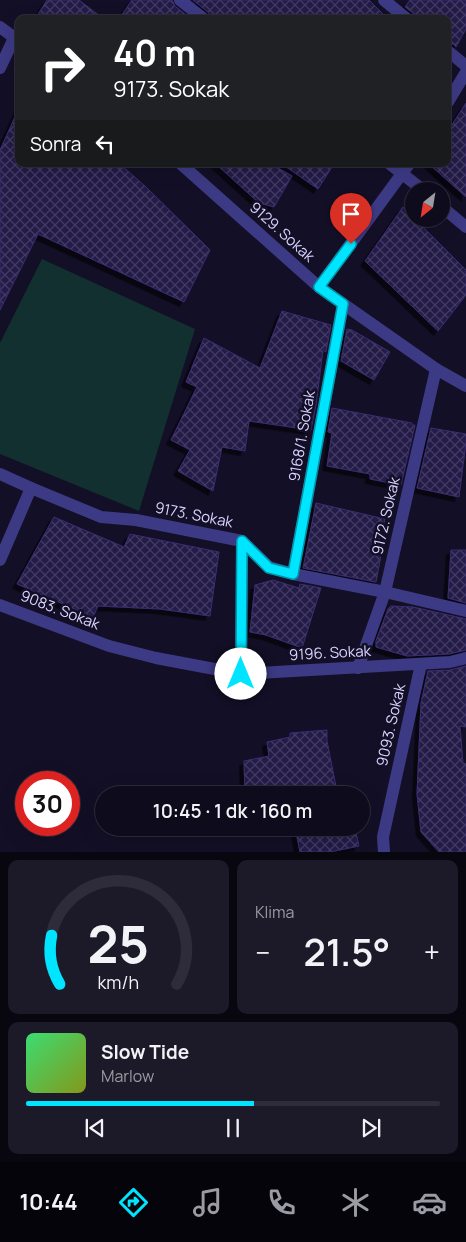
<!DOCTYPE html>
<html lang="tr">
<head>
<meta charset="utf-8">
<style>
  body { margin:0; font-family:Manrope,sans-serif; background:#1c1929; color:#f1f3f6; height:100vh; display:flex; flex-direction:column; font-size:19px; white-space:nowrap }
  * { box-sizing:border-box; margin:0 }
  p { font-size:16px; color:#9b9ba3 }
  .icon { flex:none; width:28px; height:28px; fill:none; stroke:currentColor; stroke-width:2; stroke-linecap:round; stroke-linejoin:round }
  .map { position:relative; height:852px; overflow:hidden }
  .panel { display:flex; flex-direction:column; gap:8px; padding:8px; background:#08060f; flex:1 }
  .panel>* { flex:none }
  .hud { position:absolute; left:15px; top:15px; width:436px; height:152px; border-radius:10px; box-shadow:0 5px 20px #0002,0 0 0 1px #2e2b3b; background:#202124; color:#fff; overflow:hidden }
  .needle { width:32px; rotate:210deg }
  .buttons { position:absolute; left:405px; top:182px; display:grid; gap:10px }
  .buttons a { display:grid; place-items:center; width:45px; height:45px; border-radius:50%; background:#0e0b1c; box-shadow:0 5px 20px #0002,0 0 0 1px #2e2b3b; font-size:25px }
  .speed { position:absolute; left:15px; top:771px; display:flex; gap:10px; font-size:25px; font-weight:700; text-align:center }
  .speed>* { display:grid; place-content:center; width:65px; height:65px; border-radius:50%; background:#0e0b1c; box-shadow:0 5px 20px #0002,0 0 0 1px #2e2b3b; line-height:1 }
  .speed .limit { border:8px solid #d22; background:#fff; color:#111 }
  .pin { position:absolute; display:grid; place-items:center; width:42px; height:42px; color:#fff; margin:-51px -21px; border-radius:50% 50% 50% 0; rotate:-45deg; box-shadow:0 0 5px #0007 }
  .pin .icon { rotate:45deg }
  .me { position:absolute; width:55px; margin:-28px; rotate:0deg; stroke-linejoin:round; filter:drop-shadow(0 0 4px #0008) }
  .turn { display:flex; align-items:center; gap:18px; height:105px; padding:0 15px; font-size:22px }
  .turn .icon { width:65px; height:65px; stroke-width:2.5 }
  .turn b { display:block; font-size:35px; line-height:42px }
  .then { display:flex; align-items:center; height:48px; padding:0 15px; background:#0003; gap:10px; font-size:19px }
  .big { font-size:38px; font-weight:600; line-height:1.1 }
  .panel .card { flex:1; display:flex; flex-direction:column; justify-content:center; gap:8px; min-width:0; padding:0 18px; border-radius:10px; background:#1c1929 }
  .panel .dial { align-items:center; gap:0 }
  .dial svg { height:130px; overflow:visible; fill:none; stroke:#2e2b3b; stroke-width:7; stroke-linecap:round; text-anchor:middle }
  .dial text { fill:#f1f3f6; stroke:none }
  .song { display:flex; align-items:center; gap:15px }
  .cover { width:60px; height:60px; border-radius:8px; background:linear-gradient(135deg,hsl(140 70% 55%),hsl(70 70% 35%)) }
  .played { height:5px; border-radius:2px; background:linear-gradient(90deg,#00e5ff 55%,#2e2b3b 55%) }
  .keys { display:flex; justify-content:space-around; direction:ltr }
  .heat { display:flex; justify-content:space-between; align-items:center; font-size:28px; direction:ltr }
  .panel .tiles { flex:1; display:grid; gap:8px; grid-template-columns:1fr 1fr }
  .card:last-child { grid-column:span 2 }
  .trip { position:absolute; left:95px; top:786px; width:275px; height:50px; border-radius:25px; background:#0e0b1c; box-shadow:0 5px 20px #0002,0 0 0 1px #2e2b3b; font-weight:600; line-height:50px; text-align:center }
  .tabs { display:flex; height:80px; justify-content:space-around; align-items:center; background:#06040b; color:#9b9ba3 }
  .tabs .icon { width:35px; height:35px }
  .tabs .active { color:#00e5ff }
  .tabs b { font-size:22px; color:#f1f3f6 }
  .map>svg:first-child { display:block }
  .green { fill:#12302f }
  .building { fill:url(#building-cross-hatch); stroke:#3b2d73; filter:url(#shadow) }
  .lines { fill:none; stroke-linecap:round; stroke-linejoin:round }
  .minor { stroke:#3d3a85; stroke-width:12 }
  .route-casing { stroke:#0095a6; stroke-width:12 }
  .route { stroke:#00e5ff; stroke-width:9 }
  .labels { text-anchor:middle; stroke-width:5; stroke-linejoin:round; paint-order:stroke }
  .street-label { font-size:15px; fill:#d9d4ff; stroke:#130f26 }
</style>
</head>
<body>
<div class="map">
<svg width="466" height="852" viewBox="0 0 466 852">
  <defs>
    <pattern id="building-cross-hatch" width="8" height="8" patternUnits="userSpaceOnUse" patternTransform="scale(1.25)"><rect width="8" height="8" fill="#241b47"/><path d="M0 0l8 8M0 8l8-8" fill="none" stroke="#433b63"/></pattern>
    <filter id="shadow"><feDropShadow dx="-4.5" dy="4.5" stdDeviation="0" flood-color="#0009"/></filter>
  </defs>
  <rect width="100%" height="100%" fill="#130f26"/>
  <!-- green -->
  <polygon class="green" points="42,259 195,329 139,511 0,454 0,343"/>
  <!-- building -->
  <g class="building">
    <polygon points="47,0 79,0 104,19 35,19"/>
    <polygon points="132,0 172,0 175,6 191,19 119,19"/>
    <polygon points="193,0 369,0 388,19 212,19 209,13"/>
    <polygon points="410,0 466,0 466,29 456,47 453,44 448,43 448,19 415,19 413,13 405,7"/>
    <polygon points="466,103 466,197 429,164 448,164 448,131"/>
    <polygon points="19,108 19,164 120,164 146,187 210,250 184,302 38,234 0,310 0,150"/>
    <polygon points="216,164 271,164 292,176 274,207 259,203"/>
    <polygon points="282,164 334,164 318,189"/>
    <polygon points="403,207 466,270 466,295 438,331 365,261"/>
    <polygon points="282,311 331,325 326,352 323,350 316,405 311,430 249,421 245,451 222,447 213,491 178,471 190,450 171,440 197,387 186,382 204,338 260,368"/>
    <polygon points="347,329 352,330 390,352 374,380 341,361"/>
    <polygon points="332,408 412,423 412,425 415,425 401,485 370,479 370,474 327,466 332,433 328,432"/>
    <polygon points="431,428 466,434 466,443 459,497 417,488"/>
    <polygon points="316,503 385,519 378,546 382,550 376,582 303,568"/>
    <polygon points="54,517 124,547 130,534 219,552 210,616 160,609 98,606 93,617 17,584"/>
    <polygon points="451,550 466,550 466,603 448,598"/>
    <polygon points="273,580 299,588 300,584 321,588 302,648 266,635 250,632 255,585"/>
    <polygon points="391,606 413,607 466,619 466,650 449,654 407,656 376,647 376,641 388,609"/>
    <polygon points="466,666 466,727 460,726 463,763 466,764 466,852 439,852 421,832 417,794 421,703 428,671 450,670"/>
    <polygon points="327,730 327,741 336,786 314,790 312,785 276,792 265,795 245,795 244,761 269,756 267,742 290,737 290,733"/>
    <polygon points="320,828 355,828 359,846 330,852 300,852 296,832"/>
  </g>
  <g class="lines">
    <!-- minor -->
    <g class="minor">
      <polyline points="180,0 204,19"/>
      <polyline points="384,0 407,19"/>
      <polyline points="0,27 19,41"/>
      <polyline points="448,51 466,66"/>
      <polyline points="0,68 14,38"/>
      <polyline points="448,102 466,72"/>
      <polyline points="181,164 319,287 436,369 466,386"/>
      <polyline points="390,164 424,191"/>
      <polyline points="441,206 466,227"/>
      <polyline points="319,287 409,164"/>
      <polyline points="0,474 31,488 101,517 136,520 242,541 269,567 293,574 385,592 466,611"/>
      <polyline points="0,560 31,488"/>
      <polyline points="293,574 343,304"/>
      <polyline points="0,605 109,646 156,658 241,674 450,662 466,658"/>
      <polyline points="358,668 385,592 436,369"/>
      <polyline points="241,674 242,541"/>
      <polyline points="384,852 383,837 421,664"/>
    </g>
  </g>
  <g class="lines">
    <!-- route casing -->
    <g class="route-casing">
      <polyline id="route" points="241,674 242,541 269,568 293,574 343,304 319,287 351,244"/>
    </g>
    <!-- route -->
    <use href="#route" class="route"/>
  </g>
  <g class="labels">
    <!-- street labels -->
    <g class="street-label">
      <text transform="translate(282 232) rotate(42)" y="5">9129. Sokak</text>
      <text transform="translate(302 436) rotate(-80)" y="5">9168/1. Sokak</text>
      <text transform="translate(194 515) rotate(11)" y="5">9173. Sokak</text>
      <text transform="translate(386 516) rotate(-77)" y="5">9172. Sokak</text>
      <text transform="translate(60 610) rotate(21)" y="5">9083. Sokak</text>
      <text transform="translate(330 653) rotate(-3)" y="5">9196. Sokak</text>
      <text transform="translate(391 725) rotate(-77)" y="5">9093. Sokak</text>
    </g>
  </g>
</svg>
<div class="buttons">
<a><svg class="needle" viewBox="-14 -14 28 28"><path d="M0-13l5 13h-10z" fill="#e53935"/><path d="M0 13l5-13h-10z" fill="#9b9ba3"/></svg></a>
</div>
<div class="speed"><div class="limit">30</div></div>
<div class="pin" style="left:351px;top:244px;background:#d93025"><svg class="icon" aria-label="arrive" viewBox="0 0 24 24"><path d="M6 21V4h12l-3 4 3 4H6"/></svg></div>
<svg class="me" style="left:241px;top:674px" viewBox="-20 -20 40 40"><circle r="19" fill="#fff"/><path d="M0-13L10 11 0 6-10 11z" fill="#00e5ff"/></svg>
<div class="trip">10:45 · 1 dk · 160 m</div>
<div class="hud">
<div class="turn"><svg class="icon" aria-label="right" viewBox="0 0 24 24"><path d="M7 20v-9h11M14 6l5 5-5 5"/></svg><div><b>40 m</b>9173. Sokak</div></div>
<div class="then">Sonra<svg class="icon" aria-label="left" viewBox="0 0 24 24"><path d="M17 20v-9H6M10 6l-5 5 5 5"/></svg></div>
</div>
</div>
<section class="panel">
<div class="tiles">
<div class="card dial"><svg viewBox="0 0 100 80">
<path d="M14 69A42 42 0 1 1 86 69"/>
<path d="M14 69A42 42 0 0 1 9 39" stroke="#00e5ff"/>
<text x="50" y="56" font-size="32" font-weight="700">25</text>
<text x="50" y="72" font-size="11">km/h</text>
</svg></div>
<div class="card"><p>Klima</p>
<div class="heat"><a>−</a><b class="big">21.5°</b><a>+</a></div>
</div>
<div class="card">
<div class="song"><i class="cover"></i><div><b>Slow Tide</b><p>Marlow</p></div></div>
<div class="played"></div>
<div class="keys"><svg class="icon" aria-label="previous" viewBox="0 0 24 24"><path d="M18 5L8 12l10 7zM5 5v14"/></svg><svg class="icon" aria-label="pause" viewBox="0 0 24 24"><path d="M8 5v14M16 5v14"/></svg><svg class="icon" aria-label="next" viewBox="0 0 24 24"><path d="M6 5l10 7-10 7zM19 5v14"/></svg></div>
</div>
</div>
</section>
<nav class="tabs">
<b>10:44</b>
<svg class="icon active" aria-label="directions" viewBox="0 0 24 24"><path d="M12 3l9 9-9 9-9-9zM9 14v-3h6M13 9l2 2-2 2"/></svg>
<svg class="icon" aria-label="music" viewBox="0 0 24 24"><path d="M9 18V5l10-2v13"/><circle cx="6" cy="18" r="3"/><circle cx="16" cy="16" r="3"/></svg>
<svg class="icon" aria-label="phone" viewBox="0 0 24 24"><path d="M5 4h4l2 5-3 2q2 4 5 5l2-3 5 2v4C11 20 4 13 5 4z"/></svg>
<svg class="icon" aria-label="climate" viewBox="0 0 24 24"><path d="M12 3v18M4 7l16 10M4 17L20 7"/></svg>
<svg class="icon" aria-label="car" viewBox="0 0 24 24"><path d="M5 17H2v-5l4-1 3-4h7l3 4 3 1v5h-3M9 17h6M6 11h13"/><circle cx="7" cy="17" r="2"/><circle cx="17" cy="17" r="2"/></svg>
</nav>
</body>
</html>
